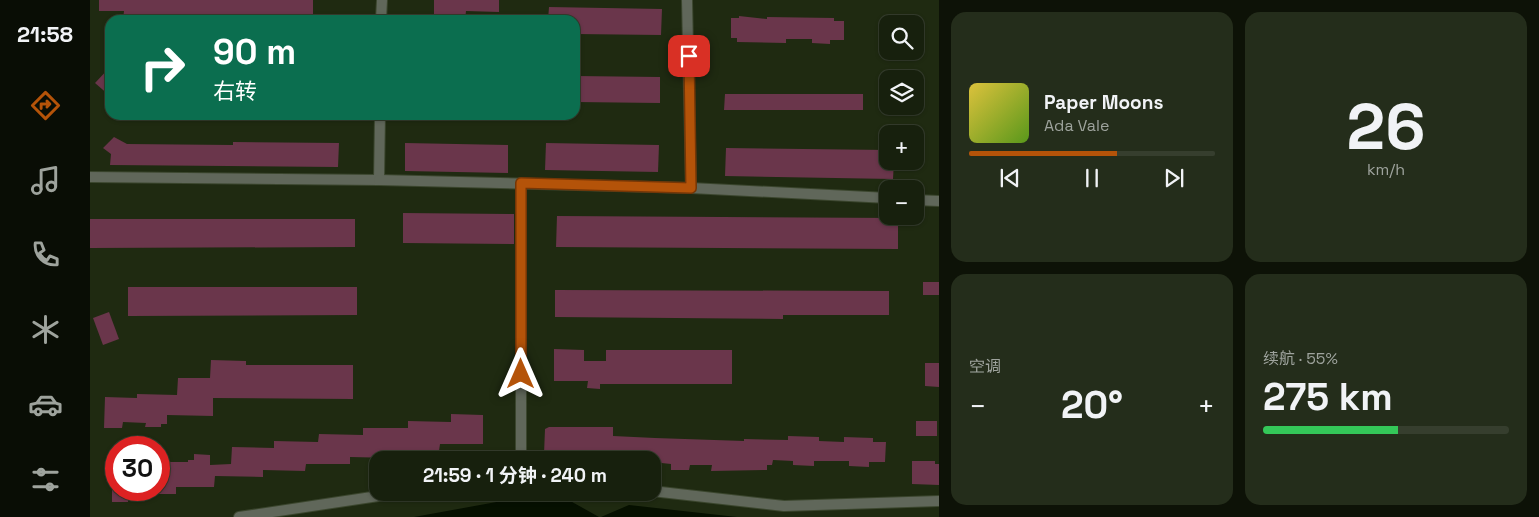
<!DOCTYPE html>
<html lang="zh">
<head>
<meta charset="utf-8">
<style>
  body { margin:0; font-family:"Space Grotesk","Noto Sans SC",sans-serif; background:#242d1b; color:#f1f3f6; height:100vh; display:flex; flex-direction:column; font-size:19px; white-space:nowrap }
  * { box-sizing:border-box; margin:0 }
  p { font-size:16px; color:#9ea39d }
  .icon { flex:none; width:28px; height:28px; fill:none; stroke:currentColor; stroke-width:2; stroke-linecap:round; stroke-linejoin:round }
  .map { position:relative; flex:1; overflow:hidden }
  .side { display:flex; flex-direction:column; gap:12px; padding:12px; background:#0d1207; width:600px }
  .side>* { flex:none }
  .guide { position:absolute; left:15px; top:15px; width:475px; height:105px; border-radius:15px; box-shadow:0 1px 4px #0004,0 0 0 1px #363e2e; background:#0b6e4f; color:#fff; overflow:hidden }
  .controls { position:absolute; left:789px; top:15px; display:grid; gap:10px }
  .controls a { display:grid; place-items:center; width:45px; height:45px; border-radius:10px; background:#17200d; box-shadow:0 1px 4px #0004,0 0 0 1px #363e2e; font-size:25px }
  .speed { position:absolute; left:15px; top:436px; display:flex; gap:10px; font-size:25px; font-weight:700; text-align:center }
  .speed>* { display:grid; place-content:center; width:65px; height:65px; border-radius:50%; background:#17200d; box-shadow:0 1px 4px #0004,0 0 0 1px #363e2e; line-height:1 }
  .speed .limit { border:8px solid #d22; background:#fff; color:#111 }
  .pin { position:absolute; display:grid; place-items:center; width:42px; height:42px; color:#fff; margin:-21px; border-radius:10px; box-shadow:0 2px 8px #0006 }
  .me { position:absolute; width:55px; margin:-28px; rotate:0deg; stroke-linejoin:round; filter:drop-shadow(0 0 4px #0008) }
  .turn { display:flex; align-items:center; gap:18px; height:105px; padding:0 25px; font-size:22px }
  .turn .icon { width:65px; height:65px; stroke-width:2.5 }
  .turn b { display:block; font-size:35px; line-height:42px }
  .big { font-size:38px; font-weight:700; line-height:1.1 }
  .side .widget { flex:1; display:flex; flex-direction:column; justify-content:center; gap:8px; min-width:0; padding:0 18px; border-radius:15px; background:#242d1b }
  .side .dial { align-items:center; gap:0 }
  .dial b { font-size:65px; line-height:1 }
  .song { display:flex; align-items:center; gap:15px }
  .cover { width:60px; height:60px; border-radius:8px; background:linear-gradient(135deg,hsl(50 70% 55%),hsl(90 70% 35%)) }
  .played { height:5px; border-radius:2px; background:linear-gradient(90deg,#b45309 60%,#363e2e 60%) }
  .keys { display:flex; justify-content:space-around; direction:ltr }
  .heat { display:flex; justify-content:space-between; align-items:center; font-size:28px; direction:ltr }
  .charge { height:8px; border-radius:4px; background:linear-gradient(90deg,#34c759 55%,#363e2e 0) }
  .side .tiles { flex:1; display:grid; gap:12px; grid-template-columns:repeat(2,1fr) }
  .trip { position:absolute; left:279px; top:451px; width:292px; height:50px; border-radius:15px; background:#17200d; box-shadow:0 1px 4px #0004,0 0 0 1px #363e2e; font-weight:700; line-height:50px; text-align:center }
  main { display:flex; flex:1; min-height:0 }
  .dock { display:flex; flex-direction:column; width:90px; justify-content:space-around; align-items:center; background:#090d05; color:#9ea39d }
  .dock .icon { width:35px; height:35px }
  .dock .selected { color:#b45309 }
  .dock b { font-size:22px; color:#f1f3f6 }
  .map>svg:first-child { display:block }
  .water { fill:#061000 }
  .building { fill:#6a364b }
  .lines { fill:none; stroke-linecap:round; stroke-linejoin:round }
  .street-casing { stroke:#3b462e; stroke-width:12 }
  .street { stroke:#60675a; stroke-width:10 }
  .route-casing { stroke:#753606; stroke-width:12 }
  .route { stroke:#b45309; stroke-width:9 }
</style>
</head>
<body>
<main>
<nav class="dock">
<b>21:58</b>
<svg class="icon selected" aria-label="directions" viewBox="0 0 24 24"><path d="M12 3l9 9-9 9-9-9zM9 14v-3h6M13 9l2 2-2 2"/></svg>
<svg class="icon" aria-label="music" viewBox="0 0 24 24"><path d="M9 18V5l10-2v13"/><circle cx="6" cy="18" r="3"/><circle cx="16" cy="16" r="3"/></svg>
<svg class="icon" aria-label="phone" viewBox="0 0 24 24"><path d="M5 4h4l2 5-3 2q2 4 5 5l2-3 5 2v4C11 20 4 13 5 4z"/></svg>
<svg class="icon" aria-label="climate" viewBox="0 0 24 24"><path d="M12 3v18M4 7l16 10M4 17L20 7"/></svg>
<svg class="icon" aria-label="car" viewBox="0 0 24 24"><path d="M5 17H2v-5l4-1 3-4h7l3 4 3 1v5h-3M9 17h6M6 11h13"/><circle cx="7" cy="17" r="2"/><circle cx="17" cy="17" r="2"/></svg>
<svg class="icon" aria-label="filters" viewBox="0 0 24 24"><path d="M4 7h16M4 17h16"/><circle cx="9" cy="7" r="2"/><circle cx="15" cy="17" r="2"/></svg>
</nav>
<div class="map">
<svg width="849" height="517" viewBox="0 0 849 517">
  <rect width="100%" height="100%" fill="#1f2a11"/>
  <!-- water -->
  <g class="water">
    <polygon points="475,498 509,517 324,517 412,501"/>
    <polygon points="539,505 647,517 511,517"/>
  </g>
  <!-- building -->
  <g class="building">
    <polygon points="9,0 223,0 223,15 196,14 196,20 33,20 34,11 9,11"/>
    <polygon points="344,0 409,0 409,12 376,11 375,20 344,20"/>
    <polygon points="459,7 572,9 571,35 485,34 485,20 458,20"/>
    <polygon points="649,16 677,19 677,17 744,18 744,21 754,21 754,40 740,40 740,44 722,43 722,39 696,39 696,43 647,42 647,38 641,38 641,18 649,18"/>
    <polygon points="20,67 20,96 5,83"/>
    <polygon points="485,76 570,77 570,103 485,102"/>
    <polygon points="635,94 773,94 773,110 634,110"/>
    <polygon points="24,137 37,144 143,145 143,142 249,143 248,167 20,165 21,154 13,148"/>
    <polygon points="315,143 418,145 418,173 315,171"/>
    <polygon points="456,143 569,145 568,172 455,170"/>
    <polygon points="636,148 798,150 798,161 804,161 803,179 635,176"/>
    <polygon points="313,213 424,214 424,244 313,243"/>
    <polygon points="467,216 808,218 808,249 466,247"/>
    <polygon points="0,219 265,219 265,247 0,248"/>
    <rect x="833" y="282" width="16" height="13"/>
    <polygon points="38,287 267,287 267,315 38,316"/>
    <polygon points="465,290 799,291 799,315 693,315 693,319 465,317"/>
    <polygon points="19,312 29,339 13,345 3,318"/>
    <polygon points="464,349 494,350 494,361 516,361 516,350 642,350 642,384 510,384 510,389 497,388 498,381 464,381"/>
    <polygon points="121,360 156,361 156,365 263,365 263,399 123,398 123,416 77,415 77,424 71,424 71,427 55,427 56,423 33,422 32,428 14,428 15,397 47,398 47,394 87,395 88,378 120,378"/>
    <polygon points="835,363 849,363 849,387 835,386"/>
    <polygon points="361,414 393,415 393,444 350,444 349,451 305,450 305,458 260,457 260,464 216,464 215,471 173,470 173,477 125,476 124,487 86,487 86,494 69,494 69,462 98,462 98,460 104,460 104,454 120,455 120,465 141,464 142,447 184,448 184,441 228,442 229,434 273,435 273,428 318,428 318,421 361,422"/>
    <rect x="826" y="421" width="21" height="15"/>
    <polygon points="459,427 523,427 523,436 565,438 654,441 654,439 698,440 698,436 729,437 729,441 754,442 754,437 783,438 783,442 796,442 795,462 779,462 779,467 759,466 759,461 724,461 724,466 703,465 703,461 683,460 682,465 677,465 677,470 621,471 622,465 600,465 599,470 581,470 581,464 562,462 562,460 464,458 464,454 454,454 455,429"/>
    <polygon points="822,461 845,461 845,464 849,464 849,485 822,484"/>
    <polygon points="22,490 39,490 38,502 22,502"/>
  </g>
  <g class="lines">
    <!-- street casing -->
    <g class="street-casing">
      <g id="street">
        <polyline points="597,0 601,188"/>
        <polyline points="291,20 292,0"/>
        <polyline points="0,177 289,180 290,115"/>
        <polyline points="289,180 601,188 798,198"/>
        <polyline points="431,183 431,460"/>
        <polyline points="825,200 849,201"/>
        <polyline points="562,491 694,506 849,501"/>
        <polyline points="149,517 315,492"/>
      </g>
    </g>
    <!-- street -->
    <use href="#street" class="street"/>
  </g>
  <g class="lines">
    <!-- route casing -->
    <g class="route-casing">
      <polyline id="route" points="431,374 431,183 601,188 599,56"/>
    </g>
    <!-- route -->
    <use href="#route" class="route"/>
  </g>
</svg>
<div class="controls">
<a><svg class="icon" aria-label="search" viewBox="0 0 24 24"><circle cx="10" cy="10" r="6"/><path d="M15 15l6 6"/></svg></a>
<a><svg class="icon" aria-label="layers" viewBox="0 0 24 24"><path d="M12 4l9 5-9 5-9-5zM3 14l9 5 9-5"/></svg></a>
<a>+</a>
<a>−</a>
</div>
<div class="speed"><div class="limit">30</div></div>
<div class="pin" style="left:599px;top:56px;background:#d93025"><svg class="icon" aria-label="arrive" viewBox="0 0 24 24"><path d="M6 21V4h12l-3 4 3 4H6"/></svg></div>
<svg class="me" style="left:431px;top:374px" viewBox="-20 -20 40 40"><path d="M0-17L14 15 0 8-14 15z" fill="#b45309" stroke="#fff" stroke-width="4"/></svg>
<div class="trip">21:59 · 1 分钟 · 240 m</div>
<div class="guide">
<div class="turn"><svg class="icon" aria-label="right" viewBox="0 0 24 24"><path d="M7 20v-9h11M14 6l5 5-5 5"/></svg><div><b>90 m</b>右转</div></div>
</div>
</div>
<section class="side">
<div class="tiles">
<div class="widget">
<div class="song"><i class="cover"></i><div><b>Paper Moons</b><p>Ada Vale</p></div></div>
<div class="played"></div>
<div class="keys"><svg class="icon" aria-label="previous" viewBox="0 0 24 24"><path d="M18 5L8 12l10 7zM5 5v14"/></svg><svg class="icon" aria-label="pause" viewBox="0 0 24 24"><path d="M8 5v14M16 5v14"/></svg><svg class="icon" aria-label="next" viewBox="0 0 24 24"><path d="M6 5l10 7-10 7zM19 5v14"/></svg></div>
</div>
<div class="widget dial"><b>26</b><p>km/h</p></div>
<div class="widget"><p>空调</p>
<div class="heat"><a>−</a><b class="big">20°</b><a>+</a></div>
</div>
<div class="widget"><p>续航 · 55%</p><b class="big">275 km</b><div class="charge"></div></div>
</div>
</section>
</main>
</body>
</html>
